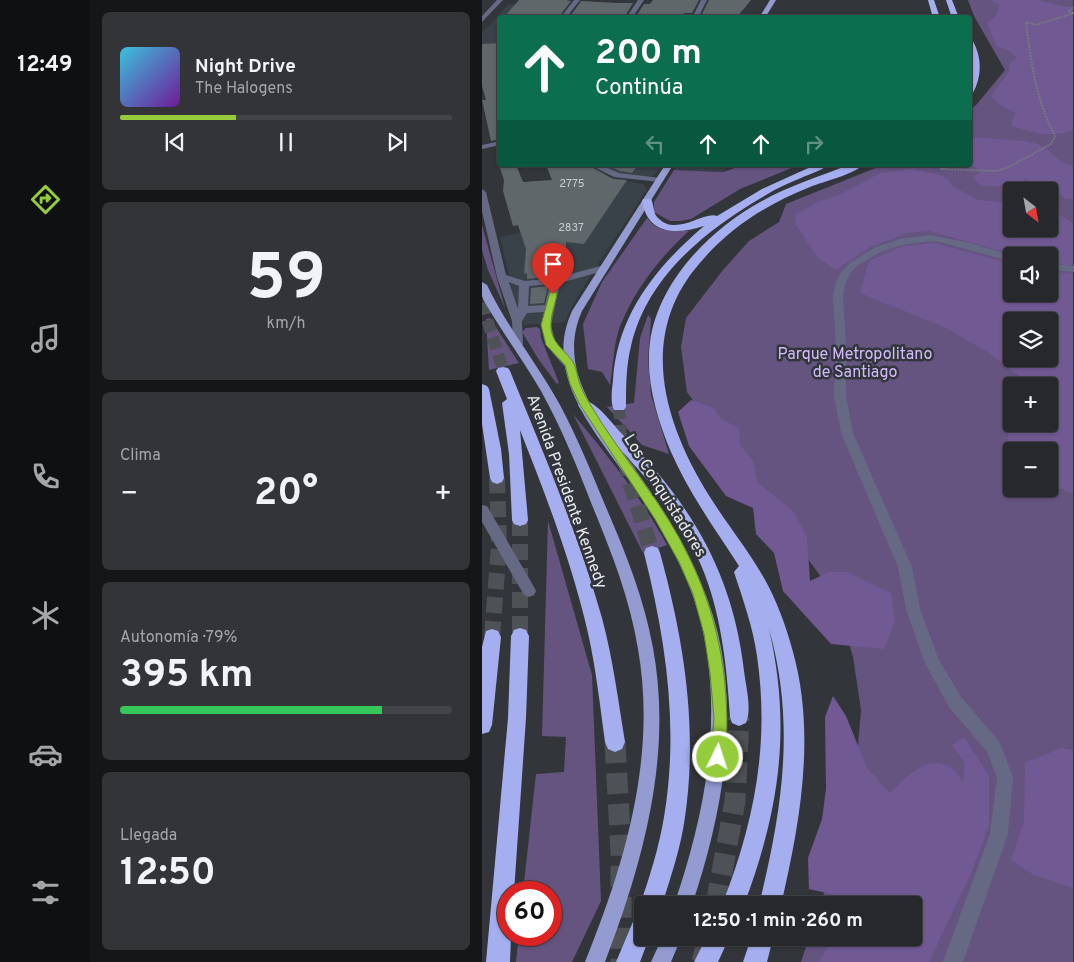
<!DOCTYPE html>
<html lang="es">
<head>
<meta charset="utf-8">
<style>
  body { margin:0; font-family:Overpass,sans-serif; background:#323438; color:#f1f3f6; height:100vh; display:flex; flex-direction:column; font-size:19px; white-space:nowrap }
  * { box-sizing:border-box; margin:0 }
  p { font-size:16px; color:#a4a6a9 }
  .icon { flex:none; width:28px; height:28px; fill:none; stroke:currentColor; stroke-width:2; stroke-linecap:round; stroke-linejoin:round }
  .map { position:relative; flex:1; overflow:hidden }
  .panel { display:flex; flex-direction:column; gap:12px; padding:12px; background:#151618; width:392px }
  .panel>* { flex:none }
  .hud { position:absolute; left:15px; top:15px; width:475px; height:152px; border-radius:5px; box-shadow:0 1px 4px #0004,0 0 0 1px #424448; background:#0b6e4f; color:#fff; overflow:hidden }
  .needle { width:32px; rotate:149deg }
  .buttons { position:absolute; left:521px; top:182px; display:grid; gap:10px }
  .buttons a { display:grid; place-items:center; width:55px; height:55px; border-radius:5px; background:#26282c; box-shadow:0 1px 4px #0004,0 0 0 1px #424448; font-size:25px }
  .speed { position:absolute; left:15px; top:881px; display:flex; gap:10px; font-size:25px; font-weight:700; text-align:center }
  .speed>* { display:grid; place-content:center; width:65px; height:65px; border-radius:50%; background:#26282c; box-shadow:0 1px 4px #0004,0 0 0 1px #424448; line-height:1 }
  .speed .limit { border:8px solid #d22; background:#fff; color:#111 }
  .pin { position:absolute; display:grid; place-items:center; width:42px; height:42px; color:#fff; margin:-51px -21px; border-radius:50% 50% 50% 0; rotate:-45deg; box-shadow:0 0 5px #0007 }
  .pin .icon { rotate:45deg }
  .me { position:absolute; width:55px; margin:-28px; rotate:4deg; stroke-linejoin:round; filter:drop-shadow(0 0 4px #0008) }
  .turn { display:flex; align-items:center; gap:18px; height:105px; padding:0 15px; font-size:22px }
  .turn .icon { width:65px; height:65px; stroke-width:2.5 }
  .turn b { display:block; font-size:35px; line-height:42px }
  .lanes { display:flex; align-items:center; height:48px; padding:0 15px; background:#0003; justify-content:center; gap:25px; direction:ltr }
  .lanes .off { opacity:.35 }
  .big { font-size:38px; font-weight:700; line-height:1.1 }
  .panel .widget { flex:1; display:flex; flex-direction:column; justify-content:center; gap:8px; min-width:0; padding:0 18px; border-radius:8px; background:#323438 }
  .panel .dial { align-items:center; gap:0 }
  .dial b { font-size:65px; line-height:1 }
  .song { display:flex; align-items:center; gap:15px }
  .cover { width:60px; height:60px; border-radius:8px; background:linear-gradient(135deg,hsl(190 70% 55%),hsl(280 70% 35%)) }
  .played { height:5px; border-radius:2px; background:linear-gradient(90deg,#95cc3b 35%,#424448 35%) }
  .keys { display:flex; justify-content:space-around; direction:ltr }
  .heat { display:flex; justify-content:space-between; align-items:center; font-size:28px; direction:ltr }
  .charge { height:8px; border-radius:4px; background:linear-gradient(90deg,#34c759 79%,#424448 0) }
  .trip { position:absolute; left:152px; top:896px; width:288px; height:50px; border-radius:5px; background:#26282c; box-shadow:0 1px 4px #0004,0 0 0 1px #424448; font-weight:700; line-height:50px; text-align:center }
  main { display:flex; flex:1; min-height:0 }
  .tabs { display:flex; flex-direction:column; width:90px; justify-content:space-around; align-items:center; background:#0f1012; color:#a4a6a9 }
  .tabs .icon { width:35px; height:35px }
  .tabs .current { color:#95cc3b }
  .tabs b { font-size:22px; color:#f1f3f6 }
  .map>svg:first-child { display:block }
  .built { fill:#394149 }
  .green { fill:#655480; fill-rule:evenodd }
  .forest { fill:#715994; fill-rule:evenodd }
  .building { fill:#60676a }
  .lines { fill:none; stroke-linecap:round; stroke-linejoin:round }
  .highway-tunnel-far2 { stroke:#4e5155; stroke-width:12; stroke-dasharray:12 6; stroke-linecap:butt }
  .highway-tunnel-far1 { stroke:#4e5155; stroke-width:16; stroke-dasharray:16 8; stroke-linecap:butt }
  .highway-tunnel { stroke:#4e5155; stroke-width:21; stroke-dasharray:21 10; stroke-linecap:butt }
  .path { stroke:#76797d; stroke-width:2; stroke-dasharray:2 1; stroke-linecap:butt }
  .minor { fill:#656984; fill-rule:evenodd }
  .major { fill:#939bd1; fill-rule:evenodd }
  .highway { fill:#a5aff0; fill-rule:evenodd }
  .route { fill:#95cc3b; stroke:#618526 }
  .labels { text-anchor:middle; stroke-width:5; stroke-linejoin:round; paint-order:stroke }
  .far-number-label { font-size:11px; fill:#c8ccce }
  .park-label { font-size:16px; fill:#d3b9fd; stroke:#32363a }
  .street-label { font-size:16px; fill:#ebedf0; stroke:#32363a }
</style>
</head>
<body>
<main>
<nav class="tabs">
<b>12:49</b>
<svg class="icon current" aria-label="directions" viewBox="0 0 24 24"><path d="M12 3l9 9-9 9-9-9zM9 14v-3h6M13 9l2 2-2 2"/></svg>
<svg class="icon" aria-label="music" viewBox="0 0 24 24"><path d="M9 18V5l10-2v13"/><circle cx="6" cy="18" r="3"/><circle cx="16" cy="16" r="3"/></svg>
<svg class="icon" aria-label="phone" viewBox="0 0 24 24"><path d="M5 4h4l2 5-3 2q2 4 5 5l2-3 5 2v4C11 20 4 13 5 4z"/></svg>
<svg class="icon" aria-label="climate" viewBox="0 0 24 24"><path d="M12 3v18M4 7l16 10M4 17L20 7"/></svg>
<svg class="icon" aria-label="car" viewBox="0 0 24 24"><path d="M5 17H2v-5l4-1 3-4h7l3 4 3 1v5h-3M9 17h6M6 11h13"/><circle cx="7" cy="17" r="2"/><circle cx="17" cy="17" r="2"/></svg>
<svg class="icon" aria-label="filters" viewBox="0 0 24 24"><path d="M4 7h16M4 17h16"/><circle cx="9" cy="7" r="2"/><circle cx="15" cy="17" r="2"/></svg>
</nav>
<section class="panel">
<div class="widget">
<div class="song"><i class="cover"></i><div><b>Night Drive</b><p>The Halogens</p></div></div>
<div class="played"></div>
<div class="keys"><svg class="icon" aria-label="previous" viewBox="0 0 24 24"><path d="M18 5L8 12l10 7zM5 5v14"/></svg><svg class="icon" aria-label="pause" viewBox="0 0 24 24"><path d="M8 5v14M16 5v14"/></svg><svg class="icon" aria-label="next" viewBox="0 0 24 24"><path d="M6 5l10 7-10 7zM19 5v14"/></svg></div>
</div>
<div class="widget dial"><b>59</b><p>km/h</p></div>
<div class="widget"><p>Clima</p>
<div class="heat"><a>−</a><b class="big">20°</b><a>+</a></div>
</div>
<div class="widget"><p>Autonomía · 79%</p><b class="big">395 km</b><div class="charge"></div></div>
<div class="widget"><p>Llegada</p><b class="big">12:50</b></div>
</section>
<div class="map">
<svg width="592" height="962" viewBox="0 0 592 962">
  <rect width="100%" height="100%" fill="#32363a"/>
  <!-- built -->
  <g class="built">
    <polygon points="27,4 61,5 50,17 18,18 17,61 0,63 0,33"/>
    <polygon points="117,165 179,165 172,176 165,177 133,172"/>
    <polygon points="194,165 245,165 241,172 192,170"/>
    <polygon points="126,177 161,184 165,189 106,280 89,308 83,322 42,325 34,307 18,237 68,226"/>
  </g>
  <!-- green -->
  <g class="green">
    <path d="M486,0H591V962H319L327,938H431V905H338L362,832L374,769L379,710L371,657L361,623L339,577L205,392L199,347L204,318L241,270L267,241L297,222L304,204L401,165H488V110L495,104L523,70L492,16ZM530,191H568V229H530ZM530,256H568V294H530ZM530,321H568V359H530ZM530,386H568V424H530ZM530,451H568V489H530Z"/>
    <polygon points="262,165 317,165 258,189 209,219 198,221 188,221 172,212 172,202 192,170 241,172"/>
    <path d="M165,218C177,233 189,231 207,231C179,256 153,289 139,324C132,339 131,368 128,385L120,372L106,369L101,324L120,282Z"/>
    <polygon points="0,225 23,308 6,270 0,250"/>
    <polygon points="166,315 169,319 166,359 169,395 187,454 160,445 125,407 152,403 158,338"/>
    <polygon points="8,318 37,363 7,370 4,319"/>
    <polygon points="55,327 58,329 59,338 77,383 75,384 57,360 40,332 44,328"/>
    <path d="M91,414C126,456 159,497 185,545L161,553Z"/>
    <polygon points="66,521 110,675 119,901 90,962 34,962 37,935 69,935 69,892 41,892 54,774 82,772 84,737 60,736"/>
  </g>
  <!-- forest -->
  <g class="forest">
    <path d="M508,0H554L591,8V130C569,138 551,133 529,126L533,113L517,104L509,96L527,72L528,62L535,58L527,51L514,46L505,23C513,17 517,14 517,4Z"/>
    <path d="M496,137C512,140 541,139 555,144C570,150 572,161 591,166V199H584L573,191L568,193V191H548L546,179C530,186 514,188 497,185L491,176L499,172L492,166L488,164V140Z"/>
    <polygon points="430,169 454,174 465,178 470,186 496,200 530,203 530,229 568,229 568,209 591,223 591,266 568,263 568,256 536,256 448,231 425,233 388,247 354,270 336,258 313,223 314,214 336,202 359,194 398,173"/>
    <path d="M452,243L530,264V294H568V271L591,274V494L568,484V451H530V457L524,444L530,422L568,424V386H536L537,376L507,353L462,327L378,293L387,261L421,246ZM568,321V359H530V321Z"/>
    <polygon points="209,400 232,408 239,419 257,428 258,445 271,460 275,482 311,511 325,537 328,581 347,572 365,572 409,593 413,621 402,649 349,644 301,591 292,553 274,534 271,508 244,496 207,446 196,412"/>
    <path d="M351,696L364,716L385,768L408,793C424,778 444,753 468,767C473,769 477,777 481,782L483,763L470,745L482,737L507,776V824L490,871L447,962H337L351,938H431V905H356L358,896L327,889L326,858L340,819L344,789L343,717Z"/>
    <polygon points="579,748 591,750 591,888 552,875 529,860 542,821 543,763"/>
  </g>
  <!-- building -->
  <g class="building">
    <polygon points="37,0 84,0 89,1 76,18 21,18"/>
    <polygon points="171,0 217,0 210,13 202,13 200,18 153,18 162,4 168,4"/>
    <polygon points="227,0 269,0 255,17 220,14"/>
    <polygon points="99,1 134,3 151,3 142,18 87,18"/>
    <polygon points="18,43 18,139 9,141 0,100 4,100 0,86 0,44"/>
    <polygon points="17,165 34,165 41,182 70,180 64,165 106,165 131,179 145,180 102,244 84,242 84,270 76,270 76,276 74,276 45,279 45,273 42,274 44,249 36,225 31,226 21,191 22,180"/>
    <polygon points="124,165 156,165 150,173 138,171"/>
    <polygon points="66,286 62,303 48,304 49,288"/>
  </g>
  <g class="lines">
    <!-- highway-tunnel-far2 -->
    <g class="highway-tunnel-far2">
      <polyline points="0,303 21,370"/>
      <polyline points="137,407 139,437"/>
    </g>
    <!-- highway-tunnel-far1 -->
    <g class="highway-tunnel-far1">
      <polyline points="139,436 148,481 170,553"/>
      <polyline points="38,520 38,636"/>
      <polyline points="10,637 17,546 15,478"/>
    </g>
    <!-- highway-tunnel -->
    <g class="highway-tunnel">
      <polyline points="133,742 139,852 139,962"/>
      <polyline points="234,905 253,801 257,717"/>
      <polyline points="220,962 226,938"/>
    </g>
    <!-- path -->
    <g class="path">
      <polyline points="591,13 586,11 592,7"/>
      <polyline points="488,148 489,146"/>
      <path d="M472,165L459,169L514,171L525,168L569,144L573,136C554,100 549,62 544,22L554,25L592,13"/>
    </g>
    <!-- minor -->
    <g class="minor">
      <polygon points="15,0 21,0 0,22 0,16"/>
      <polygon points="92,0 98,0 84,18 78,18"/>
      <polygon points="156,0 162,0 150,18 144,18"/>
      <polygon points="219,0 225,0 216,18 210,18"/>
      <polygon points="18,141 18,145 0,149 0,145"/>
      <polygon points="108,165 119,165 137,173 178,178 182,180 178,182 132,177"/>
      <path d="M0,189L4,192L24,275L43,281L74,278L122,265L127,268L125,270L78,283L69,325L74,344L91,361L92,364L91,367H83C66,348 56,338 62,312L45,313L40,321L41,345L36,348L31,345L30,321L15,277L0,211ZM27,282L37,286L36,309ZM68,284L63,305L46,306L47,286Z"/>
      <polygon points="448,235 488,243 531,256 530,262 458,242 448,241 420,245 398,252 375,266 369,272 363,284 361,297 364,347 364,396 371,433 430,567 438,609 456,658 479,697 517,741 531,777 526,834 481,962 461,962 508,834 515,777 505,752 467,707 442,661 424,609 416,567 359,433 352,396 354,347 351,297 353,284 360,271 369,262 392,248 418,239"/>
      <polygon points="568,264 592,266 592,272 568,270"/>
      <polygon points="0,505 5,506 52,587 54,591 52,595 47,597 42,595 0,522"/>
    </g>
    <!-- major -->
    <g class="major">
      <polygon points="288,0 294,0 283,18 277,18"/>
      <path d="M183,165H191L100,311C76,365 111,412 142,454C155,472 167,489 179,507C204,546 225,589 236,634C257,725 239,818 210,905H192C224,811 243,713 217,615C205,572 182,533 158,496C123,442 58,381 90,311Z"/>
      <path d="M0,282L5,285C25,327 55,363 78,405C95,437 109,471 123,505C143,551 162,598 171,648C191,756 161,862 123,962H103C143,863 175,757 156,649C148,599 129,551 110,505C95,466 79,427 59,391C41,360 20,332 2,301L0,296Z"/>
      <polygon points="180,938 199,938 189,962 169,962"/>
    </g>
    <!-- highway -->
    <g class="highway">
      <polygon points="446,0 452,0 458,18 451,18"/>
      <polygon points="464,0 470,0 477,18 470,18"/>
      <path d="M488,41H491C500,58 500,76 491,93L488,94L490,67Z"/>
      <path d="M333,165H346C339,171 327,174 319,178C307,183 295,188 284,195C225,229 165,276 149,346C144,366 144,387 144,407L142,410H132C128,403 130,389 131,380C135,315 174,267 222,226C194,235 166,235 160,201L161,199H169C172,205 171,212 175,217C194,238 221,211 235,216L280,189Z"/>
      <path d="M367,165H381C370,175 343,181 328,187C285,204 247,228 217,264C155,336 182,424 228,497C245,524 266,550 282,578C295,601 304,626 311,652C334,735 318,823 299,905H277C300,811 314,724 287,629C310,729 297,811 262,905H240C272,823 288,745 275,656C271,627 261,600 252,572L257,566C233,529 207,493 189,452C175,419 163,379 168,342C176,282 228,229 280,201C307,186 338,176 367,165Z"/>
      <path d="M21,367L26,368L28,371C61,452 96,533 120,618C131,659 136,700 143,742L140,749L133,752L126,749L123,742C118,705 114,669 106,633C90,563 64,496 38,430L46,520L44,524L38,526L32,524L30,520L27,454L20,403L25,399L14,371L16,368Z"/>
      <polygon points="0,384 5,386 7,389 19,449 22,478 20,482 15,484 10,482 8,478 0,424"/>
      <path d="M103,400C116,404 130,423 139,433C208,502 251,573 262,671C264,687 270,709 264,723L257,726L250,723L248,717C245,669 240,620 223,575C198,509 147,457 98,408L96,405L98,402Z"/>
      <path d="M170,546L176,548L178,553C202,640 216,727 203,817C199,847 189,876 180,905H161V913L158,905C168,876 177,847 182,817C197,728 184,640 162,553L164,548Z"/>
      <polygon points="38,628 44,630 47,636 44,718 32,892 26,892 26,935 29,935 28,962 4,962 26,718 29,636 32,630"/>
      <polygon points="10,629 16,631 19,637 10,725 7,732 0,734 0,647 4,631"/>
      <polygon points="161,914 161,938 167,938 158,962 134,962 153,917"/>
      <polygon points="224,938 247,938 236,962 212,962"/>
      <polygon points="269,938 291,938 285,962 261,962"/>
    </g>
  </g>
  <!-- route -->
  <path class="route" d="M68,292H74L75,294C73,304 69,315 69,324C68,342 82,349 91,362C95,368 95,377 98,384C100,390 104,398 108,404C139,457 183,504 209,561C239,625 248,686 244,757L241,762L236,764L231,762L229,757L232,718L228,673L222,634L211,594L197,562L173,519L98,405L88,384L83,365L64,345L59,325Z"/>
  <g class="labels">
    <!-- far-number labels -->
    <g class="far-number-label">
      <text x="90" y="187">2775</text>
      <text x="89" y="231">2837</text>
    </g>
    <!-- park labels -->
    <g class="park-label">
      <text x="373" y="359">Parque Metropolitano<tspan x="373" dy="18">de Santiago</tspan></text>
    </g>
    <!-- street labels -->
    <g class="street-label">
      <text transform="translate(86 491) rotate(70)" y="6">Avenida Presidente Kennedy</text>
      <text transform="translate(184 495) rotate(58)" y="6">Los Conquistadores</text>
    </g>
  </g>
</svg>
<div class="buttons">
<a><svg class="needle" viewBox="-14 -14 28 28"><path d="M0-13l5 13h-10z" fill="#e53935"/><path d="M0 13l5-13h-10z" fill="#a4a6a9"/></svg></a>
<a><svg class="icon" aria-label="sound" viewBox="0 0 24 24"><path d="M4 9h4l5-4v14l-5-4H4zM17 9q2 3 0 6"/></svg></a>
<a><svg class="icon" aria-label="layers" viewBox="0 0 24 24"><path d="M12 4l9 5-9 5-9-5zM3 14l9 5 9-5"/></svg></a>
<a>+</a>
<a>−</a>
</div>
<div class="speed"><div class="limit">60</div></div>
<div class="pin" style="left:71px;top:294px;background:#d93025"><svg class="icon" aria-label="arrive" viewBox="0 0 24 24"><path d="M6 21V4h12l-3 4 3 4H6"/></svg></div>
<svg class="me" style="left:236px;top:757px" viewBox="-20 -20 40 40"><circle r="17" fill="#95cc3b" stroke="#fff" stroke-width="3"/><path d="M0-11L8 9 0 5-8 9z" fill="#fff"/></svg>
<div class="trip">12:50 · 1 min · 260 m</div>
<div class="hud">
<div class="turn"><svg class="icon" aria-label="ahead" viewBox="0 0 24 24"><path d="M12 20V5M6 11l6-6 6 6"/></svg><div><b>200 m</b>Continúa</div></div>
<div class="lanes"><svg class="icon off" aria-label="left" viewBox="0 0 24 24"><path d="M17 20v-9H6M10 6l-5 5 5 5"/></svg><svg class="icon" aria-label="ahead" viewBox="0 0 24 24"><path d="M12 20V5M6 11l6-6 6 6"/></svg><svg class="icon" aria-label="ahead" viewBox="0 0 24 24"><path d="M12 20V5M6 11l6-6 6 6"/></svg><svg class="icon off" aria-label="right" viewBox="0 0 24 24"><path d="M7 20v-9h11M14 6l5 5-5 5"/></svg></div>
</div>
</div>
</main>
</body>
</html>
